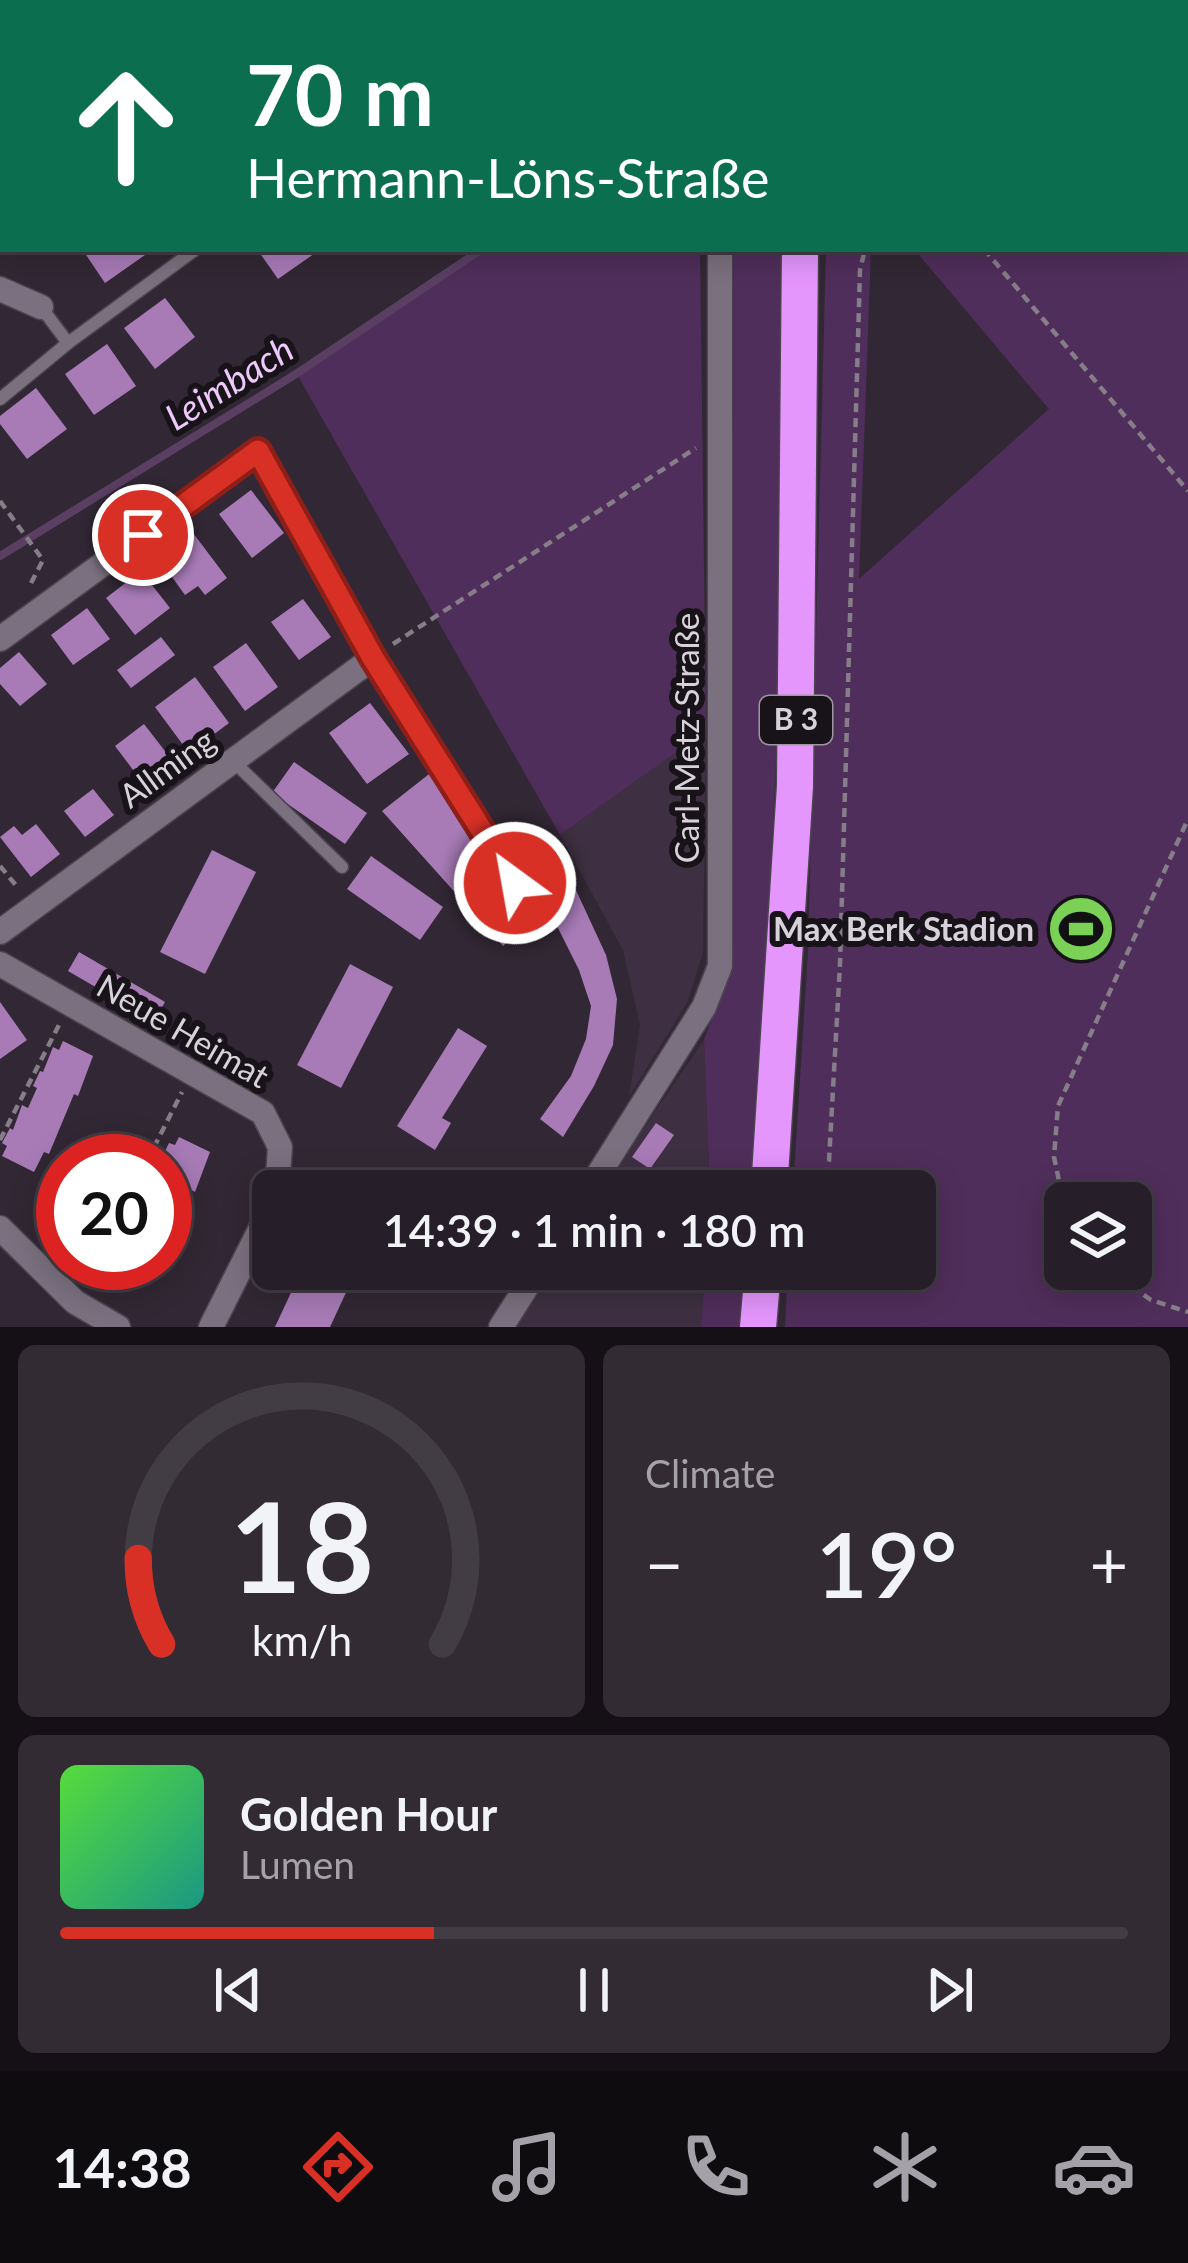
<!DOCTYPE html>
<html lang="en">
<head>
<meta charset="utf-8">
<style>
  body { margin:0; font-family:Lato,sans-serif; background:#322b34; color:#f1f3f6; height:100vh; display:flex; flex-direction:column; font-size:45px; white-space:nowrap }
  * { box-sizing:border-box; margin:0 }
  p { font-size:39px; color:#a4a2a8 }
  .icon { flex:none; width:66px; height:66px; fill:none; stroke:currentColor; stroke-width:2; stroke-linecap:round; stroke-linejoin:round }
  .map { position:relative; height:1327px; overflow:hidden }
  .details { display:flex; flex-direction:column; gap:18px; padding:18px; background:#151016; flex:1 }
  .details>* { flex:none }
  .guide { position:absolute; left:0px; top:0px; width:1188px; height:252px; box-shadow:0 6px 30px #0003,0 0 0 3px #423c45; background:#0b6e4f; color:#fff; overflow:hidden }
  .tools { position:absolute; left:1044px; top:1182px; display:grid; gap:24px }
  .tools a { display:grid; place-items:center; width:108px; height:108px; border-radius:18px; background:#261e28; box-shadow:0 6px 30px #0003,0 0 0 3px #423c45; font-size:60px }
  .speed { position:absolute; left:36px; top:1134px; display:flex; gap:24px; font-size:60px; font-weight:700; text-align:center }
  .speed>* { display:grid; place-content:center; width:156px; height:156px; border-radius:50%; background:#261e28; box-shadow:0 6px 30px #0003,0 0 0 3px #423c45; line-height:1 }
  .speed .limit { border:18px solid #d22; background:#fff; color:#111 }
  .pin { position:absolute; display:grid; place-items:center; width:102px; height:102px; color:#fff; margin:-51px; border:6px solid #fff; border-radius:50%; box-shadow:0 3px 12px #0007 }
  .me { position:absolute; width:132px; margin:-66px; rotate:328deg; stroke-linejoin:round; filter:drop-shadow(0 0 9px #0008) }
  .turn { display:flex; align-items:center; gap:42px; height:252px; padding:0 48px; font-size:54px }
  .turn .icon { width:156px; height:156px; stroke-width:2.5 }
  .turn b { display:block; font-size:84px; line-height:102px }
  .big { font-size:90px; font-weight:600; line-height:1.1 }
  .details .widget { flex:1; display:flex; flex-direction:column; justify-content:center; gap:18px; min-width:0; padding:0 42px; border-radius:18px; background:#322b34 }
  .details .dial { align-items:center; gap:0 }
  .dial svg { height:312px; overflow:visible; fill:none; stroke:#423c45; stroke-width:7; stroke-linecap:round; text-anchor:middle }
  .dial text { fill:#f1f3f6; stroke:none }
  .song { display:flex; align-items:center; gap:36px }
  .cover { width:144px; height:144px; border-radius:18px; background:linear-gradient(135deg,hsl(110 70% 55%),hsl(170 70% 35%)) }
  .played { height:12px; border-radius:6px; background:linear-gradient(90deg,#d93025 35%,#423c45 35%) }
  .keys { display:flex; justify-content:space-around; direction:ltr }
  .heat { display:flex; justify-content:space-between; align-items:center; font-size:66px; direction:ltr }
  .details .tiles { flex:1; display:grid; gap:18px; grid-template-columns:1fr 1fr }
  .widget:last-child { grid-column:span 2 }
  .trip { position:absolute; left:252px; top:1170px; width:684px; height:120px; border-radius:18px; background:#261e28; box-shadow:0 6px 30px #0003,0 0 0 3px #423c45; font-weight:600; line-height:120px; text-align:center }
  .tabs { display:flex; height:192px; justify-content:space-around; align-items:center; background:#0f0c10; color:#a4a2a8 }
  .tabs .icon { width:84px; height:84px }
  .tabs .selected { color:#d93025 }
  .tabs b { font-size:54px; color:#f1f3f6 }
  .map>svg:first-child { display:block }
  .built { fill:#3e3042 }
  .green { fill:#502e5b; fill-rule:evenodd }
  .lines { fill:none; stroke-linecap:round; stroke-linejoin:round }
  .stream { stroke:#5a3f63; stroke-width:8 }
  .building { fill:#a87bb7 }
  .lane-casing { stroke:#4b434e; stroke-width:15 }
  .street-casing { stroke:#4b434e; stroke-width:27 }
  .highway-casing { stroke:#4b434e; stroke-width:39 }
  .path { stroke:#857d87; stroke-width:4.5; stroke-dasharray:9 6; stroke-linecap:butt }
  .lane { stroke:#7b707f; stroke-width:12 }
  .street { stroke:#7b707f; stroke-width:24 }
  .highway { stroke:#e496fd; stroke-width:36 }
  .route-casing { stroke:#8d1f18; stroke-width:30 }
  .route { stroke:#d93025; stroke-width:21 }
  .labels { text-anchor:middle; stroke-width:12; stroke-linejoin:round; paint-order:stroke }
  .shield { fill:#171319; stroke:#9d989f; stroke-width:3 }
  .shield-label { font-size:30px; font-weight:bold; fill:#d7d1d9 }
  .street-label { font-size:33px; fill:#d7d1d9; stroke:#171319 }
  .poi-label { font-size:33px; font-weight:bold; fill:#d7d1d9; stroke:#171319; text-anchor:end }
  .water-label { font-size:36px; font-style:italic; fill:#eec9fb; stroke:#171319 }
</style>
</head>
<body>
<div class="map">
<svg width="1188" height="1327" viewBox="0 0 1188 1327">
  <rect width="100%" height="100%" fill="#322835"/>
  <!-- built -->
  <g class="built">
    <polygon points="706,731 703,952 688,1001 629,1097 640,1025 623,950 560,835"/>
    <polygon points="704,1040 710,1191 601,1191"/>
    <polygon points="549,1269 705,1269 701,1327 509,1327"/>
  </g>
  <!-- green -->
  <g class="green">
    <path d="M830,0H1188V1327H785L788,1269H915V1191H793L808,952L826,249H871L859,579L1049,409L914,249H1185V3ZM1065,1203H1131V1269H1065Z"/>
    <polygon points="487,249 700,249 706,731 560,835 298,376"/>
    <path d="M734,249H781C789,563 773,877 752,1191H710L704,1040L733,960Z"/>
    <polygon points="705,1269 745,1269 740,1327 701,1327"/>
  </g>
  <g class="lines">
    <!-- stream -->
    <g class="stream">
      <polyline points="713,3 716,0"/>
      <polyline points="0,556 296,374 482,249"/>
    </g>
  </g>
  <!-- building -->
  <g class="building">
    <polygon points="82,249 141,249 145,255 105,283"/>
    <polygon points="257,249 321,249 278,279"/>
    <polygon points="165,298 195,337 155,369 124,328"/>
    <polygon points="107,344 136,386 94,415 65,374"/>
    <polygon points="36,388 67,429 27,459 0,424 0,416"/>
    <polygon points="251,490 284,533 252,558 219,514"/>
    <polygon points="193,533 227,578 205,595 198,586 185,595 159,559"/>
    <polygon points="141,571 170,608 135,635 106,598"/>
    <polygon points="303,599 331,637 299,660 271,622"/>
    <polygon points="87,608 110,639 73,665 51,635"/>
    <polygon points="161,637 175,655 131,688 117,670"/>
    <polygon points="246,643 278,687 245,711 213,667"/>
    <polygon points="19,652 47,684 20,706 0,684 0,668"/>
    <polygon points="195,677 229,723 189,753 155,707"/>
    <polygon points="370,703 409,754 367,784 329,733"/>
    <polygon points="144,724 175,764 146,787 115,746"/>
    <polygon points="294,762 367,813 345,844 272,793"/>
    <polygon points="433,771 463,816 479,851 462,863 518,932 503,946 382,811"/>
    <polygon points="93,789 114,815 85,837 64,811"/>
    <polygon points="36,824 60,854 31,877 0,837 14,826 22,835"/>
    <polygon points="212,850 256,872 205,974 160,952"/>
    <polygon points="371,856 443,907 420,940 347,889"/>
    <polygon points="575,888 606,955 617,999 613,1045 594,1086 563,1137 540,1119 571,1076 586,1039 591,1006 579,970 545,902"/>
    <polygon points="79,952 165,1002 154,1021 68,971"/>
    <polygon points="350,964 393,987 341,1088 297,1065"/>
    <polygon points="0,1002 27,1040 0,1059"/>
    <polygon points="458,1028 487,1046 442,1118 451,1123 435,1150 397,1126"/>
    <polygon points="63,1041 93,1056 78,1096 74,1094 49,1154 44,1152 34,1172 2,1156 7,1146 2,1143 10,1128 13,1130 22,1105 28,1108 37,1088 33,1086 40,1071 43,1072 53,1047 59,1050"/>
    <polygon points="656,1123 674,1135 650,1169 632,1157"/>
    <polygon points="179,1137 210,1152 195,1192 190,1189 170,1230 173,1232 165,1249 165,1161 161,1159 169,1143 175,1145"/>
    <polygon points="302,1269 357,1269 330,1327 275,1327"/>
    <polygon points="393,1269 418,1269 405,1288 388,1276"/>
  </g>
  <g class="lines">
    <!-- lane casing -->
    <g class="lane-casing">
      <g id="lane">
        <polyline points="68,343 196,249"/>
        <polyline points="0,399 68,343 41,307"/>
        <polyline points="373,658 515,883"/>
        <polyline points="234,762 342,867"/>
      </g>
    </g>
    <!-- street casing -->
    <g class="street-casing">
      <g id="street">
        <polyline points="236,0 238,3"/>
        <polyline points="456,3 458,0"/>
        <polyline points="0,289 41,307"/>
        <polyline points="0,639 258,451 373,658 0,932"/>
        <polyline points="0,964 263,1113 280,1147 277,1191"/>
        <polyline points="588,1191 704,1007 720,966 720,249"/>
        <polyline points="0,1228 75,1302 118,1327"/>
        <polyline points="211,1327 273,1204"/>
        <polyline points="501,1327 538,1269"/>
      </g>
    </g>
    <!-- highway casing -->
    <g class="highway-casing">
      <g id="highway">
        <polyline points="803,3 803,0"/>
        <polyline points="769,1191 795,786 800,249"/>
        <polyline points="758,1327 763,1269"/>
      </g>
    </g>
    <!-- path -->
    <g class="path">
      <polyline points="374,0 377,3"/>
      <polyline points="716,0 720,3"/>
      <polyline points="984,249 1188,491"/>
      <polyline points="0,501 43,560 29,587"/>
      <polyline points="393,644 696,448"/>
      <polyline points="0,866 19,889"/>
      <polyline points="0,1140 59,1025"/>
      <polyline points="147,1161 182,1092"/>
      <polyline points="823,1191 829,1161 840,964 860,270 865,249"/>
      <polyline points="1065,1209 1054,1157 1058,1106 1188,819"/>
      <polyline points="1107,1269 1151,1300 1188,1312"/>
      <polyline points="87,1279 95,1263"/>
    </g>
    <!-- lane -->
    <use href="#lane" class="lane"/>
    <!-- street -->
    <use href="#street" class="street"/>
    <!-- highway -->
    <use href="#highway" class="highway"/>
  </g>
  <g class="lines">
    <!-- route casing -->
    <g class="route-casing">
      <polyline id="route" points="143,535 258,451 373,658 515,883"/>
    </g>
    <!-- route -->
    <use href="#route" class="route"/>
  </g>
  <!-- icons -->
  <defs>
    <g id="stadium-disc" transform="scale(3.45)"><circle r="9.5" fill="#7bd156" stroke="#171319"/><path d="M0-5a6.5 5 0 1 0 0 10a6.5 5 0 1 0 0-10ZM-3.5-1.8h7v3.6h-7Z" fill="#111"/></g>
  </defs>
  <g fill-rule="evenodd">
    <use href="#stadium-disc" x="1081" y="929"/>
  </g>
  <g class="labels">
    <!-- shield labels -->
    <rect class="shield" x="760" y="696" width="72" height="48" rx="9"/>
    <g class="shield-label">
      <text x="796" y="730">B 3</text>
    </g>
    <!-- street labels -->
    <g class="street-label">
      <text transform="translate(687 738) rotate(-90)" y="12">Carl-Metz-Straße</text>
      <text transform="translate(167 768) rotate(-36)" y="12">Allming</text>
      <text transform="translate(183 1031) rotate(30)" y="12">Neue Heimat</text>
    </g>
    <!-- poi labels -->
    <g class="poi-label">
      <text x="1034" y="941">Max Berk Stadion</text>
    </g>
    <!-- water labels -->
    <g class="water-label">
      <text transform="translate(229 383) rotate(-32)" y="13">Leimbach</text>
    </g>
  </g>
</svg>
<div class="tools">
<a><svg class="icon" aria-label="layers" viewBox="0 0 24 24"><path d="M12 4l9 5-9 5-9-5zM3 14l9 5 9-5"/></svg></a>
</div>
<div class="speed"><div class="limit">20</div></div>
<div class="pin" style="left:143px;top:535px;background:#d93025"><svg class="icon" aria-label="arrive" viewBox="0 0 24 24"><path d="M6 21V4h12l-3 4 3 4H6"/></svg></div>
<svg class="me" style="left:515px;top:883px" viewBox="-20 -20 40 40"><circle r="17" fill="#d93025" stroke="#fff" stroke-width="3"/><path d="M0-11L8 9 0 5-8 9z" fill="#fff"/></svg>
<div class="trip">14:39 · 1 min · 180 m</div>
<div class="guide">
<div class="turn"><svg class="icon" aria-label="ahead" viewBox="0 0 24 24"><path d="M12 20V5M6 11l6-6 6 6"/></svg><div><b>70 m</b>Hermann-Löns-Straße</div></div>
</div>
</div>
<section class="details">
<div class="tiles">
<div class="widget dial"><svg viewBox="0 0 100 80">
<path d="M14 69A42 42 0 1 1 86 69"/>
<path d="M14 69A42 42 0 0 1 8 47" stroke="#d93025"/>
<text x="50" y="56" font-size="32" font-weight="700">18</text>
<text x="50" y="72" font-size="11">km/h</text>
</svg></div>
<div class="widget"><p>Climate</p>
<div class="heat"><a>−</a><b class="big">19°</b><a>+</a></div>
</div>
<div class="widget">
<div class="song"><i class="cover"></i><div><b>Golden Hour</b><p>Lumen</p></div></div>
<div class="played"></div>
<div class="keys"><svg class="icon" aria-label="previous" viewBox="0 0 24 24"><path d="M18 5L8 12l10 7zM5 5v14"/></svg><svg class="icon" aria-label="pause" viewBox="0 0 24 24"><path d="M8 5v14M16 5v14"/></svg><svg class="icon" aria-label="next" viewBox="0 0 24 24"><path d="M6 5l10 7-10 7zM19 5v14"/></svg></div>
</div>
</div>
</section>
<nav class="tabs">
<b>14:38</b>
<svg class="icon selected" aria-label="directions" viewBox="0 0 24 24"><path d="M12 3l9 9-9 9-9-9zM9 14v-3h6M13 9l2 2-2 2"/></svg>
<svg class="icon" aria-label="music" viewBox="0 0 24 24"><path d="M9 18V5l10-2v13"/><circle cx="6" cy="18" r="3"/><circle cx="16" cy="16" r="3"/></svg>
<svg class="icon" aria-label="phone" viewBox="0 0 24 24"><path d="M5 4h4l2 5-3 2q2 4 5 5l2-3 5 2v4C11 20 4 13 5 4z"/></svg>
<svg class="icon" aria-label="climate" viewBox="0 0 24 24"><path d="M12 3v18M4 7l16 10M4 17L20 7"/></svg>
<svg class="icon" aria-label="car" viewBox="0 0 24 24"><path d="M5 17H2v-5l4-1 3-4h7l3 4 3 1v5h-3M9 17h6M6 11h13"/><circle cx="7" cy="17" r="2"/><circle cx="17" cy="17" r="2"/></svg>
</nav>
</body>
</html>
